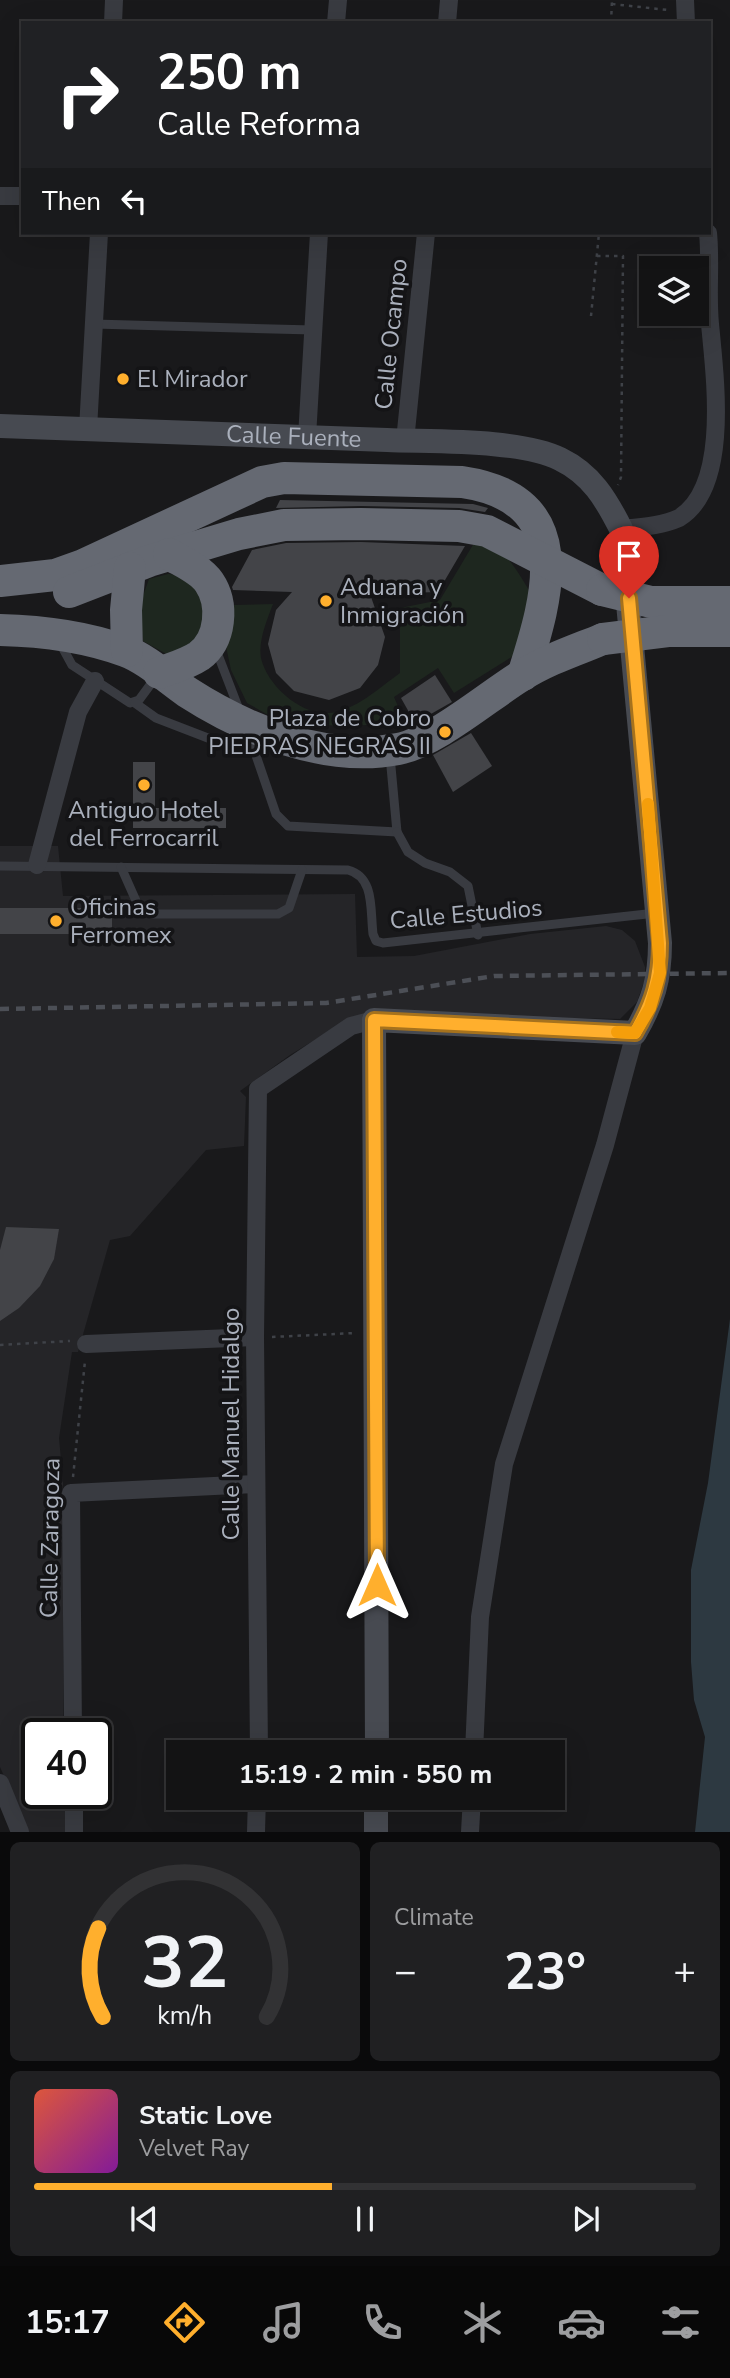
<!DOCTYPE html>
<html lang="en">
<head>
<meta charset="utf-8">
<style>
  body { margin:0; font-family:"Nunito Sans",sans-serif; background:#202022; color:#f1f3f6; height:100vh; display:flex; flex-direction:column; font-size:26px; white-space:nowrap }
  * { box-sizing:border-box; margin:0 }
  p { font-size:23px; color:#9d9ea0 }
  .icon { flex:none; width:38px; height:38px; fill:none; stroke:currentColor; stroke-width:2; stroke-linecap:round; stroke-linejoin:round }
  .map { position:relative; height:1832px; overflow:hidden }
  .drawer { display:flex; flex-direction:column; gap:10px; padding:10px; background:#0a0a0b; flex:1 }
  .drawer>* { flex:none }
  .hud { position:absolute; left:21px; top:21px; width:690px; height:214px; border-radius:0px; box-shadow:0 7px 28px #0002,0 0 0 2px #323234; background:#202124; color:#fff; overflow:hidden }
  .buttons { position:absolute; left:639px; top:256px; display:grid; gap:14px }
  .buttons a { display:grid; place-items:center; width:70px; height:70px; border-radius:0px; background:#131314; box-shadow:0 7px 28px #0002,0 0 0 2px #323234; font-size:35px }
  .speed { position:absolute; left:21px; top:1718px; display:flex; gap:14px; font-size:35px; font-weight:700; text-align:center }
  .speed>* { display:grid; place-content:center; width:91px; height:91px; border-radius:50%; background:#131314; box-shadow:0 7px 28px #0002,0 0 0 2px #323234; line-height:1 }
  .speed .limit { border:4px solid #111; border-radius:10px; background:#fff; color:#111 }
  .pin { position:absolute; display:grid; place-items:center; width:60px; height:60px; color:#fff; margin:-72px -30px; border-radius:50% 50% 50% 0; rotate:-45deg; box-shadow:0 0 7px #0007 }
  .pin .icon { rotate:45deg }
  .me { position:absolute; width:77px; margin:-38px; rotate:0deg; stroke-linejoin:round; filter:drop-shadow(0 0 5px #0008) }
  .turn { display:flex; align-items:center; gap:24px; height:147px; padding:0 21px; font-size:32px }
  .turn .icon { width:91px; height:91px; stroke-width:2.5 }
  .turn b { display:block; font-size:49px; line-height:60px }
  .then { display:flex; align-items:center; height:66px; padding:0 21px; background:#0003; gap:14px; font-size:26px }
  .big { font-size:52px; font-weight:700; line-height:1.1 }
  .drawer .widget { flex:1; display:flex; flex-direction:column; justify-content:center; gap:10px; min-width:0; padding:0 24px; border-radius:10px; background:#202022 }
  .drawer .dial { align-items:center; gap:0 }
  .dial svg { height:182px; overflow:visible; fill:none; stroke:#323234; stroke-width:7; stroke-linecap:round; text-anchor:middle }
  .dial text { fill:#f1f3f6; stroke:none }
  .song { display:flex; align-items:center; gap:21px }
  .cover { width:84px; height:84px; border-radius:10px; background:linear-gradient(135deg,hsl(10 70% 55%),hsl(290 70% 35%)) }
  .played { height:7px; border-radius:4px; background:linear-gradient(90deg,#ffaf2d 45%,#323234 45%) }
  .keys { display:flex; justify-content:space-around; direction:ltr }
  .heat { display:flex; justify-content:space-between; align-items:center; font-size:38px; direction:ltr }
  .drawer .tiles { flex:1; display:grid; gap:10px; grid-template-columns:1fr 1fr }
  .widget:last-child { grid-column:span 2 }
  .trip { position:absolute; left:166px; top:1740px; width:399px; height:70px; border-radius:0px; background:#131314; box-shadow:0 7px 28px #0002,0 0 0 2px #323234; font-weight:700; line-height:70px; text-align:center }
  .tabs { display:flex; height:112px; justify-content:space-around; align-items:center; background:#080808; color:#9d9ea0 }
  .tabs .icon { width:49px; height:49px }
  .tabs .on { color:#ffaf2d }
  .tabs b { font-size:32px; color:#f1f3f6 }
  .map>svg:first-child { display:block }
  .built { fill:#252528 }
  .green { fill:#1e271f }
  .water { fill:#2d3941 }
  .building { fill:#434448 }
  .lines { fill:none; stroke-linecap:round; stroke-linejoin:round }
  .path { stroke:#3f4248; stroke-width:2.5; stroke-dasharray:3.5 5; stroke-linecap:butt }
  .lane { stroke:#393b41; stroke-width:9 }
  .street { stroke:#393b41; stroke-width:18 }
  .secondary { stroke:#474a51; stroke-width:24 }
  .highway { stroke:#656972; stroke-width:32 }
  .rail { stroke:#4c4f56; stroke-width:4.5; stroke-dasharray:9 7; stroke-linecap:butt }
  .highway-bridge { stroke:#656972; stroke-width:32 }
  .route-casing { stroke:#a6721d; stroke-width:18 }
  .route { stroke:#ffaf2d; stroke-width:12 }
  .slow { stroke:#f59e0b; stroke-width:12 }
  .poi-dot { fill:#ffaf2d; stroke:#141416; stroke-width:2.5 }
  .labels { text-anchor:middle; stroke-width:7; stroke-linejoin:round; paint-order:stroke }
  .street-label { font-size:24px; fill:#aab0bc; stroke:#141416 }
  .poi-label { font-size:24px; fill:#aab0bc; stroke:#141416; text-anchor:start }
</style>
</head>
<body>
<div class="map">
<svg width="730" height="1832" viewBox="0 0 730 1832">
  <rect width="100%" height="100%" fill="#19191b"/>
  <!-- built -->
  <polygon class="built" points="0,846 58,846 63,896 355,894 357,957 414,956 530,934 606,926 622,930 635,941 645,967 645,979 637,1002 620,1019 380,1014 328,1032 290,1055 240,1091 246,1097 244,1146 206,1150 130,1236 110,1240 78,1352 72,1352 59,1438 63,1482 63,1734 37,1734 37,1794 65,1794 67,1832 29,1832 0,1767"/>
  <!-- green -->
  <g class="green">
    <path d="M477,538C502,541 520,576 532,595L513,656L454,693L438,668L394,697L403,718L385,724L348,726L284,724L247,703L231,670L224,637L234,605L273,604C267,620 258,641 261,658C267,685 300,715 329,713C355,711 379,688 400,673V608L440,600Z"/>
    <path d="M168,574C189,575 208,589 207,612C206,621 200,631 198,639L170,656L143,641L139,607L149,579Z"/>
  </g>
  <!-- water -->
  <polygon class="water" points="730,1319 730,1832 695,1832 705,1737 694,1700 691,1662 691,1570 708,1483"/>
  <!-- building -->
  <g class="building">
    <polygon points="280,500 473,504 488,508 485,512 459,508 361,506 276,508"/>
    <polygon points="361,542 465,546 438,592 370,594 385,637 378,665 360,688 329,700 294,691 276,673 268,644 276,610 292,592 233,590 232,587 252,550 286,543"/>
    <polygon points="435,675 452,702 415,723 401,698"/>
    <polygon points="471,733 492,766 453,792 433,755"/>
    <polygon points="133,762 155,762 155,808 226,808 226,828 133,828"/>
    <rect x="0" y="908" width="112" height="26"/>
    <polygon points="6,1227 59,1229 54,1259 40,1286 19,1308 0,1321 0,1250"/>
  </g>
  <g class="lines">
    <!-- path -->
    <g class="path">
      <polyline points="612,4 668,10"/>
      <polyline points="611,23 612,0"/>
      <polyline points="597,256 623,256 621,477 618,485"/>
      <polyline points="591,316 599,233"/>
      <polyline points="272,1337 356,1333"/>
      <polyline points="0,1345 70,1341"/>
      <polyline points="73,1477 85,1361"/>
    </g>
    <!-- lane -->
    <g class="lane">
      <polyline points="94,324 313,330"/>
      <polyline points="60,643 72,665 130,703 139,700 156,677"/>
      <polyline points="215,647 240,712"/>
      <polyline points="135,703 156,718 226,745"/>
      <polyline points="249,735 276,814 288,826 397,832 390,756"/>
      <polyline points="397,832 408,852 425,863 450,872 468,886 478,935"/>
      <path d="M0,866L348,870C375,877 370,910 373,934L376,941L383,943L656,913"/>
      <polyline points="121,867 141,912 152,914 278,914 289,908 302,870"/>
    </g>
    <!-- street -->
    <g class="street">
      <polyline points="685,0 686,23"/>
      <polyline points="113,23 114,0"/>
      <polyline points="336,23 338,0"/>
      <polyline points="447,23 449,0"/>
      <polyline points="0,196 23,196"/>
      <polyline points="88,429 99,233"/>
      <polyline points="307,437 319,233"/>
      <polyline points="405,441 426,233"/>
      <path d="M621,529C640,527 661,526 679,518C730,487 715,378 710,324C707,294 711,263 708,233"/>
      <polyline points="37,865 78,712 95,681"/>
      <polyline points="86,1344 255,1337"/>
      <polyline points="73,1734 71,1493 255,1484"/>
      <polyline points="259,1752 255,1337 258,1089 351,1026 374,1020"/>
      <polyline points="474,1752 480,1617 504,1464 605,1145 635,1033"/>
      <polyline points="0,1783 20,1832"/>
      <polyline points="74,1794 74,1832"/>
      <polyline points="256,1832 257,1797"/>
      <polyline points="470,1832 472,1797"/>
    </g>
    <!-- secondary -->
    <g class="secondary">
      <path id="s1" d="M0,426C129,430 258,435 387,440C433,442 519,439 560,459C591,474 606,499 621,529L660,943C660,979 653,1002 635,1033L374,1020L377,1752"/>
      <polyline points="376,1832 376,1797"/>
    </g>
    <!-- highway -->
    <g class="highway">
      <path d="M0,581L55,575L83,565L262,482L284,478L462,482C577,499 549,594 523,675"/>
      <polyline points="69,592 149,561 239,534 284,525 361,524 459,526 487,531 602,590"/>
      <path d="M0,630C43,631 84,636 125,651C147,659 168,679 187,692C246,730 326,763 398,749C435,742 487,697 521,676C546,660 576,650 603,639"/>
      <polyline points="127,651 126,610 130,568"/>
      <path d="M159,673C172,668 187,664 199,656C221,640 224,604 209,582C200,569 182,562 169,554"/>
    </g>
    <!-- rail -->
    <polyline class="rail" points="0,1009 326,1003 494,976 730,973"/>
    <!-- highway-bridge -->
    <g class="highway-bridge">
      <polyline points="602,590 651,602 730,602"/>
      <polyline points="603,639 668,631 730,631"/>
    </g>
  </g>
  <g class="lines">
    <!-- route casing -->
    <g class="route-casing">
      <path id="route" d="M377,1585L374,1020L635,1033C653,1002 660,979 660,943L629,598"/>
    </g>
    <!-- route -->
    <use href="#route" class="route"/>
    <!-- slow -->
    <polyline class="slow" points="617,1032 635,1033 650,1008 660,973 648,804"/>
  </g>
  <!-- markers -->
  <g class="poi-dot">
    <circle cx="123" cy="379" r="7"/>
    <circle cx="326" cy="601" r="7"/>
    <circle cx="445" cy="732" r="7"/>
    <circle cx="144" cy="785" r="7"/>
    <circle cx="56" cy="921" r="7"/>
  </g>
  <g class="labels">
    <!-- street labels -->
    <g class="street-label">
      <text transform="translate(391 334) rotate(-84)" y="8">Calle Ocampo</text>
      <text dy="8" stroke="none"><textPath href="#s1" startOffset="294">Calle Fuente</textPath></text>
      <text transform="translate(466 914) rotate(-5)" y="8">Calle Estudios</text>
      <text transform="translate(231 1424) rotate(-90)" y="8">Calle Manuel Hidalgo</text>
      <text transform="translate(50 1538) rotate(-89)" y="8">Calle Zaragoza</text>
    </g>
    <!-- poi labels -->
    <g class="poi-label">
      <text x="137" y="387">El Mirador</text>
      <text x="340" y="595">Aduana y<tspan x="340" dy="28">Inmigración</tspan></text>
      <text x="431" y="726" text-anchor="end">Plaza de Cobro<tspan x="431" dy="28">PIEDRAS NEGRAS II</tspan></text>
      <text x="144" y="818" text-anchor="middle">Antiguo Hotel<tspan x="144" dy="28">del Ferrocarril</tspan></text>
      <text x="70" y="915">Oficinas<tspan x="70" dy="28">Ferromex</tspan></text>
    </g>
  </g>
</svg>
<div class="buttons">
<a><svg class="icon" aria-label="layers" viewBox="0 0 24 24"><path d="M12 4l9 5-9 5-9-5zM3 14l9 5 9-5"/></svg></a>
</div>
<div class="speed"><div class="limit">40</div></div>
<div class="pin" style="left:629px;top:598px;background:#d93025"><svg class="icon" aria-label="arrive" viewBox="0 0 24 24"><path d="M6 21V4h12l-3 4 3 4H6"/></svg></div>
<svg class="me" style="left:377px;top:1585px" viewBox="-20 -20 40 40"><path d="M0-17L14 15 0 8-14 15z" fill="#ffaf2d" stroke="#fff" stroke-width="4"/></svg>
<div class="trip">15:19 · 2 min · 550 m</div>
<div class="hud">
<div class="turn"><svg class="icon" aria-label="right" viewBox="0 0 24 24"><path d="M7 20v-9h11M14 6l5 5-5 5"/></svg><div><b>250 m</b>Calle Reforma</div></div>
<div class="then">Then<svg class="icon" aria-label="left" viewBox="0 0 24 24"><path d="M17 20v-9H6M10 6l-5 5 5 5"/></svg></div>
</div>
</div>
<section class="drawer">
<div class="tiles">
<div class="widget dial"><svg viewBox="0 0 100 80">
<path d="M14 69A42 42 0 1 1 86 69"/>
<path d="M14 69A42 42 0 0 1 12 30" stroke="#ffaf2d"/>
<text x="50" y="56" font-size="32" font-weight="700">32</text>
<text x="50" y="72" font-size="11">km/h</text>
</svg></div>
<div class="widget"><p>Climate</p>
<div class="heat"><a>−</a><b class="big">23°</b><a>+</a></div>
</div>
<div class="widget">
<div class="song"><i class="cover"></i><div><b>Static Love</b><p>Velvet Ray</p></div></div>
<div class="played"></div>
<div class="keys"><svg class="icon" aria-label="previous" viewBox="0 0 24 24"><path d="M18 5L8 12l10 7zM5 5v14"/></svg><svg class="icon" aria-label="pause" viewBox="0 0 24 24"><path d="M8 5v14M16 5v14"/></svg><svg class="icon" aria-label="next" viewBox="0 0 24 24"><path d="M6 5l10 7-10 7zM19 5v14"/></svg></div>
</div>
</div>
</section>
<nav class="tabs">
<b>15:17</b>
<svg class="icon on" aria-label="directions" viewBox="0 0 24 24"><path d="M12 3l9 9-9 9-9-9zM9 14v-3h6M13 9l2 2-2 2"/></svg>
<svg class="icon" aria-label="music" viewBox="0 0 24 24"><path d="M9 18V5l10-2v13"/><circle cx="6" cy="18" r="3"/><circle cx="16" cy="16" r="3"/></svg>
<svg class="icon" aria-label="phone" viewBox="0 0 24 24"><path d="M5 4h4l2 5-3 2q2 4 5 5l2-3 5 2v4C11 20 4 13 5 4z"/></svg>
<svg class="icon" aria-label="climate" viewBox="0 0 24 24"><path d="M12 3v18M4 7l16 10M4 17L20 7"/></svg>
<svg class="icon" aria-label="car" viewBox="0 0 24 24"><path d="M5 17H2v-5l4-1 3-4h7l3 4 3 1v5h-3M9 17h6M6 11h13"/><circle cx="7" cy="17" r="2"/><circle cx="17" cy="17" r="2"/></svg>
<svg class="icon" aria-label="filters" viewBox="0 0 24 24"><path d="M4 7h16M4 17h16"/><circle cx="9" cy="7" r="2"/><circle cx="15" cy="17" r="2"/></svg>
</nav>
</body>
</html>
